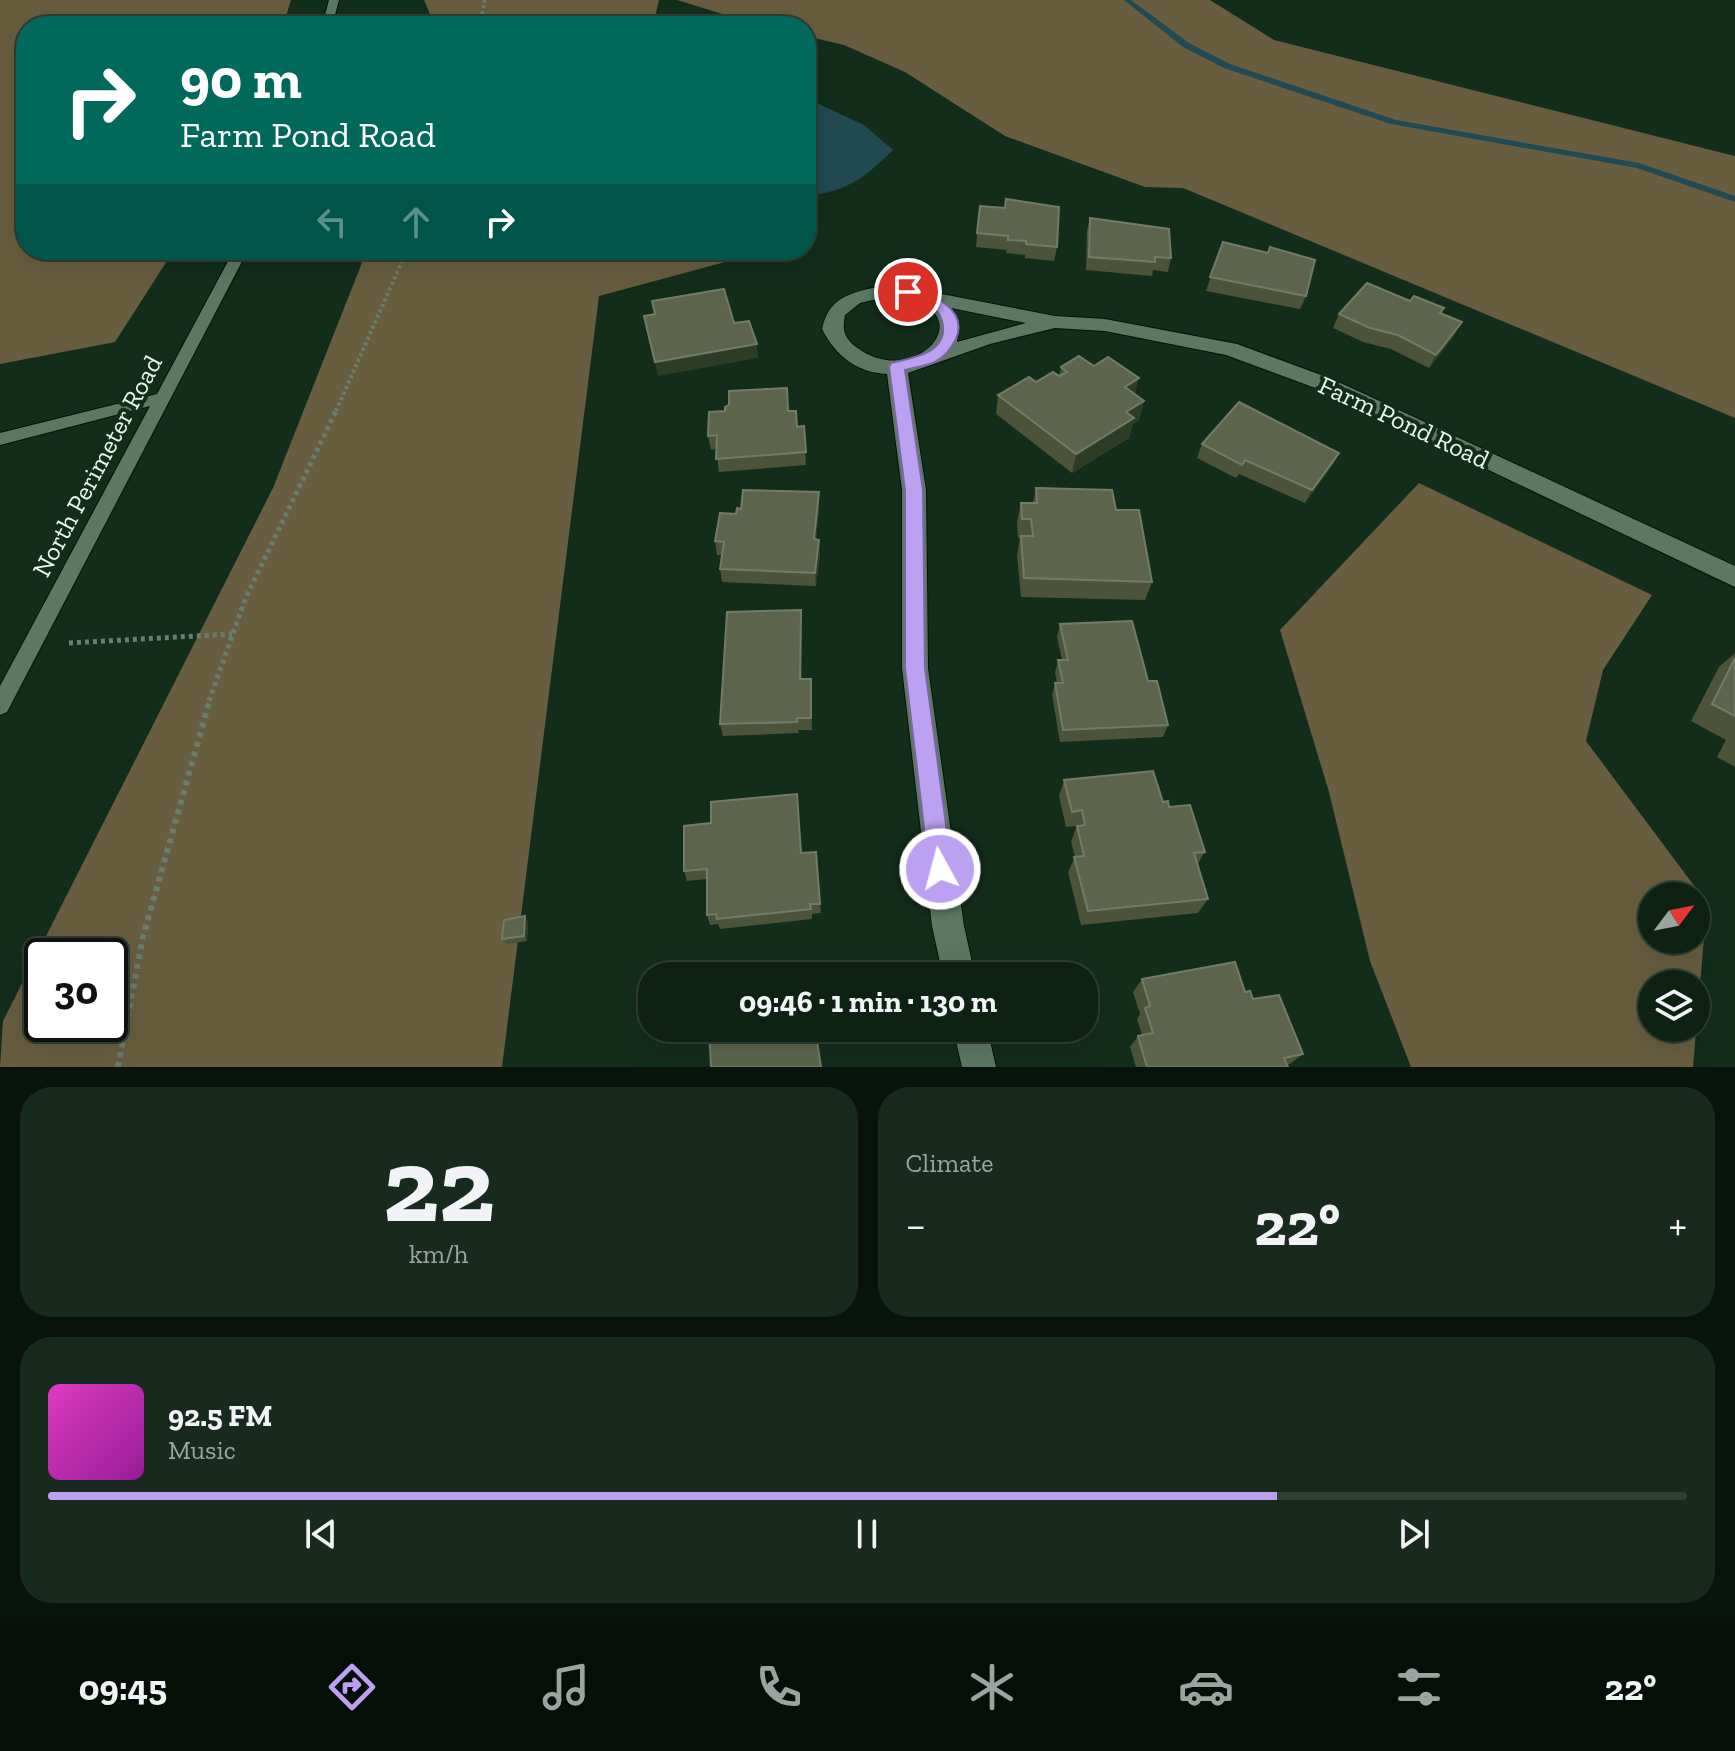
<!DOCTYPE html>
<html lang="en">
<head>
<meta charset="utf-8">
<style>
  body { margin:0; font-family:"Zilla Slab",serif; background:#172a1d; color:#f1f3f6; height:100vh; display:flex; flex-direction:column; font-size:30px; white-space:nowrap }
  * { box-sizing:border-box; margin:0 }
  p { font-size:26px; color:#9ba4a0 }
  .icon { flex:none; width:44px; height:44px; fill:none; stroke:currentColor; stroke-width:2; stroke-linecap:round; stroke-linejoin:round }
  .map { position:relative; height:1067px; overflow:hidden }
  .drawer { display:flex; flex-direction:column; gap:20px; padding:20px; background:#08130b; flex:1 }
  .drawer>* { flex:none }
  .top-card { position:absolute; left:16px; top:16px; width:800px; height:244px; border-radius:32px; box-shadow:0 8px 32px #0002,0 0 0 2px #2e3f34; background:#00695c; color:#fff; overflow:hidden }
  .needle { width:52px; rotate:58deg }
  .fabs { position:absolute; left:1638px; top:882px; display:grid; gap:16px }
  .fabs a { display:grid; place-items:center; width:72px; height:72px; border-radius:50%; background:#0e2214; box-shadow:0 8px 32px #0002,0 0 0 2px #2e3f34; font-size:40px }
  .speed { position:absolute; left:24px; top:938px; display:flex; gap:16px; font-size:40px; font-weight:700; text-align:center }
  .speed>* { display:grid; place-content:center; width:104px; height:104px; border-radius:50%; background:#0e2214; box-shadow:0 8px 32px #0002,0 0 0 2px #2e3f34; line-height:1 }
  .speed .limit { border:4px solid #111; border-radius:12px; background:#fff; color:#111 }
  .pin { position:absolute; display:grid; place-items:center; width:68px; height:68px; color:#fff; margin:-34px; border:4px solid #fff; border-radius:50%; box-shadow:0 2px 8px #0007 }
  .me { position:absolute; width:88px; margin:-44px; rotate:353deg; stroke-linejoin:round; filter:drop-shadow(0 0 6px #0008) }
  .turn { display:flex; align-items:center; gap:28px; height:168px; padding:0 32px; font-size:36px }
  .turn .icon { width:104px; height:104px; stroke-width:2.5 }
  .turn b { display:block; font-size:56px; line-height:68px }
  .lanes { display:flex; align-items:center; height:76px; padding:0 32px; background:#0003; justify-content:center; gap:40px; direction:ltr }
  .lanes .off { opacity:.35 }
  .big { font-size:60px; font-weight:700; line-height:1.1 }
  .drawer .card { flex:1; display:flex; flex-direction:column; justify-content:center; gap:12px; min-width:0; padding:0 28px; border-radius:32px; background:#172a1d }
  .drawer .dial { align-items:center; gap:0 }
  .dial b { font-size:104px; line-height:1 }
  .song { display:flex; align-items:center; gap:24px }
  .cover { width:96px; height:96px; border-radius:12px; background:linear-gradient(135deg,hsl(310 70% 55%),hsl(300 70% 35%)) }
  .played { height:8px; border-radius:4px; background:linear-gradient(90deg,#bca0f2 75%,#2e3f34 75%) }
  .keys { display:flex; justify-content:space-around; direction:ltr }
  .heat { display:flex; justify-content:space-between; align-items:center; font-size:44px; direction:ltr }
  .drawer .tiles { flex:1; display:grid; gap:20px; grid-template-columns:1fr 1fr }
  .card:last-child { grid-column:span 2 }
  .trip { position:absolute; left:638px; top:962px; width:460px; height:80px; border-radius:32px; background:#0e2214; box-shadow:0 8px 32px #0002,0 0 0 2px #2e3f34; font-weight:700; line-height:80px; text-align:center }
  .tabs { display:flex; height:128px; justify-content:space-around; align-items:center; background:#060e08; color:#9ba4a0 }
  .tabs .icon { width:56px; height:56px }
  .tabs .on { color:#bca0f2 }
  .tabs b { font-size:36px; color:#f1f3f6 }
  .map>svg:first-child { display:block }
  .forest { fill:#685d3e; fill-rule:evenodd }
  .water { fill:#214a53 }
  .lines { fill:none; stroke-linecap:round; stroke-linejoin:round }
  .stream { fill:#214a53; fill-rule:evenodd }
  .lane-casing { stroke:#001506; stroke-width:2 }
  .street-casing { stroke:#001506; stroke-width:2 }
  .path-far3 { stroke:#697e6f; stroke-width:3; stroke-dasharray:3 3; stroke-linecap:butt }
  .path-far2 { stroke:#697e6f; stroke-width:4; stroke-dasharray:3 3; stroke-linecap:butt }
  .path-far1 { stroke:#697e6f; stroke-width:5; stroke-dasharray:4 4; stroke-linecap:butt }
  .path { stroke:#697e6f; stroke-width:6; stroke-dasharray:5 5; stroke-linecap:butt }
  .lane { fill:#5c7863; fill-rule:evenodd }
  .street { fill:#5c7863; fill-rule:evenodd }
  .wall { fill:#4b5339 }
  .shaded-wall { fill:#2d3d25 }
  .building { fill:#5c654c; stroke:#727c65; stroke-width:2 }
  .route { fill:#bca0f2; stroke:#7a689d; stroke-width:2 }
  .labels { text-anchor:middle; stroke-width:8; stroke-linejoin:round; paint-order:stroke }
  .street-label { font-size:26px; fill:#e8f7eb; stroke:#132d1b }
</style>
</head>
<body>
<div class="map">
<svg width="1735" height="1067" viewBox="0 0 1735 1067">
  <rect width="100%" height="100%" fill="#132d1b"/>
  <!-- forest -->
  <g class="forest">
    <polygon points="0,0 291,0 283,26 26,26 26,250 174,250 115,342 0,364"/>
    <polygon points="424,0 659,0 653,26 435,26"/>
    <polygon points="677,0 1210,0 1274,40 1735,156 1735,418 1183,188 1145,187 1005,136 905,72 844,45 806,36 806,26 761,26"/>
    <path d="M367,250H754L755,254L599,296L502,1067H0L3,1021L273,488ZM42,956H110V1024H42Z"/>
    <path d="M1419,483L1652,595L1603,670L1586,741L1707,903L1693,1067H1411L1370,961L1329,792L1280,630ZM1696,896V940H1652V896ZM1696,984V1028H1652V984Z"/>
  </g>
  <!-- water -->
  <path class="water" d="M806,98L864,125L893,150C863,179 848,191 806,196Z"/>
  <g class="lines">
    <!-- stream -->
    <polygon class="stream" points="1124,0 1131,0 1189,43 1230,64 1396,120 1639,163 1735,196 1735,202 1637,168 1391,124 1224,68 1183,47"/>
    <!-- lane casing -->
    <g class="lane-casing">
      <g id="lane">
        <polygon points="329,0 339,0 332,26 322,26"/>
        <polygon points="234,250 248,250 7,712 0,715 0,686 150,406 0,445 0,433 157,394"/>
      </g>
    </g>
    <!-- street casing -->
    <g class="street-casing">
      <g id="street">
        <path d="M890,284L1055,316L1105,319L1237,344L1332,379L1735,566V587L1318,389L1226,355L1105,331L1055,328L990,344L908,373L926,490L928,668L964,926L975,976H943L932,926L902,668V490L887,374C857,373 835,355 822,329C830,292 858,292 890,284ZM890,296C990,305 918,394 856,347C844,338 842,330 845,315L860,303ZM951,308L1026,323L957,342L959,323Z"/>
        <polygon points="953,1028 987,1028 996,1067 962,1067"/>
      </g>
    </g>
    <!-- path-far3 -->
    <polyline class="path-far3" points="480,26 485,0"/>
    <!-- path-far2 -->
    <polyline class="path-far2" points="336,411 407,250"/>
    <!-- path-far1 -->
    <g class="path-far1">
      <polyline points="69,643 232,634"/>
      <polyline points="209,701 246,597 337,409"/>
    </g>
    <!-- path -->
    <polyline class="path" points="118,1067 143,937 210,699"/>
    <!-- lane -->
    <use href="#lane" class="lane"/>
    <!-- street -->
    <use href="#street" class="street"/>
  </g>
  <!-- wall -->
  <g class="wall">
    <polygon points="980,206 1057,247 1054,261 1025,258 1025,255 1006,253 1007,250 976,247"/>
    <polygon points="1090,218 1171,258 1168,272 1153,270 1152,276 1086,270 1087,231"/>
    <polygon points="1223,242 1306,296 1300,309 1206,291"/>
    <polygon points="1441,313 1454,336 1429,368 1391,349 1363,342 1333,328 1339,314"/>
    <polygon points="1061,367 1135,394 1144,401 1139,420 1133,424 1129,438 1072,473 996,414 998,395 1036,382 1059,376"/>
    <polygon points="789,411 797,427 804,426 806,465 719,472 716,449 711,450 708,436"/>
    <polygon points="1202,444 1339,453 1332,466 1305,503 1239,474 1236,478 1197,458"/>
    <polygon points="1036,488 1116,510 1152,582 1145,600 1021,597 1017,555 1020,538 1018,538 1017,522 1021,503 1033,503"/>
    <polygon points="819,492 819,506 816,540 820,553 816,586 722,582 720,569 722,555 717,555 715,541 741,509"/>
    <polygon points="801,610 802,679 811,679 812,730 798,730 799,733 723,736 720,724"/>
    <polygon points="1060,624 1148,681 1168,725 1163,737 1060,742 1052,695 1055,683 1057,683 1055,673 1058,660 1062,660 1057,637"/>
    <polygon points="1735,653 1735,767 1717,757 1726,740 1691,721 1719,667"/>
    <polygon points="1064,780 1163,802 1169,807 1205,852 1197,865 1208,899 1198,913 1081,925 1068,872 1075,857 1071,842 1076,828 1076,826 1066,827 1059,796"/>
    <polygon points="816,852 821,913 812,914 812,919 720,929 718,924 710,925 707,915 707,879 687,881 684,871"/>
    <polygon points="528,921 527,941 506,944 502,939"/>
    <polygon points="1142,979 1245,992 1253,999 1303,1054 1290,1064 1287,1065 1288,1067 1136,1067 1130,1047 1138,1036 1142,1035 1137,1019 1140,1014 1133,992"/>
  </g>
  <!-- shaded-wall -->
  <g class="shaded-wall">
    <polygon points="1462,322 1454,336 1429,368 1436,355"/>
    <polygon points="757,344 758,358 658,376 655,362"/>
    <polygon points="1139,378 1134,398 1125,387"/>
    <polygon points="1144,401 1139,420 1133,424 1129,438 1072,473 1076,454 1126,412"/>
    <polygon points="1339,453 1332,466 1305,503 1312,490"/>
    <polygon points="819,492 819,506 815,552 814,539"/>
    <polygon points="819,540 820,553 816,586 815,573"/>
    <polygon points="801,610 802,623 802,691 800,679"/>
    <polygon points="525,916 528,921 527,941 524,936"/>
  </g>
  <!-- building -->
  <g class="building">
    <polygon points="1006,199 1059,207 1057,247 1026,244 1026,241 1008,240 1008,236 977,233 980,206 1005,208"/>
    <polygon points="1090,218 1169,229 1171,258 1155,257 1155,262 1089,257"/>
    <polygon points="1223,242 1268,253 1270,247 1315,260 1306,296 1210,277"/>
    <polygon points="1367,283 1410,301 1414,296 1444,308 1440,313 1462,322 1436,355 1398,335 1370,328 1339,314"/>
    <polygon points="724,289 734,323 749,321 757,344 655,362 644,316 655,314 652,301"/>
    <polygon points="1079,356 1094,366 1108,357 1139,378 1125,387 1144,401 1126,412 1134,418 1076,454 998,395 1029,377 1036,382 1053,372 1059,376 1067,372 1061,367"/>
    <polygon points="787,388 788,411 796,411 797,427 804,426 806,452 716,459 717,435 708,436 709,412 725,411 725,407 729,405 729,391"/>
    <polygon points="1239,402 1339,453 1312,490 1245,460 1242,465 1202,444"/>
    <polygon points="1036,488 1112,490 1116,510 1139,510 1152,582 1024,578 1021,536 1033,536 1031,519 1022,519 1021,503 1037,503"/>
    <polygon points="743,490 819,492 814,539 819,540 815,573 720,569 724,542 715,541 720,513 736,514 737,508 741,509"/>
    <polygon points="801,610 800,679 811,679 811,718 797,718 797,722 720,724 727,612"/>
    <polygon points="1132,621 1148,681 1157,681 1168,725 1063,730 1055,683 1063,683 1058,660 1068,660 1060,624"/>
    <polygon points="1735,658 1735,716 1712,704"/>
    <polygon points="1153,771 1163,802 1168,801 1169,807 1190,805 1205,852 1194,853 1208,899 1088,911 1074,857 1084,856 1077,826 1085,825 1082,810 1072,812 1064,780"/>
    <polygon points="797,794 801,853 816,852 820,904 810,904 811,909 717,919 716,914 707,915 707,869 684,871 684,826 711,823 711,802"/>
    <polygon points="525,916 524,936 502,939 504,920"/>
    <polygon points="1235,962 1245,992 1250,991 1253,999 1279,995 1303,1054 1284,1058 1288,1067 1147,1067 1138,1036 1153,1033 1145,1008 1150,1006 1142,979"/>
    <polygon points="709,1028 806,1028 807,1036 816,1034 821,1067 711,1067"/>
  </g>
  <!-- route -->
  <path class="route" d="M908,287C931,293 969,309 956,339C951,349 945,357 935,362C927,366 915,367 905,370L923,490L925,668L952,869L949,877L940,880L932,877L929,869L905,668V490L889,367L891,363C911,358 946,354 943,326C942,319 940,314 935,309C925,300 910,299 901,292Z"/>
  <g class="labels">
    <!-- street labels -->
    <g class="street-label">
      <text transform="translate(1404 422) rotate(25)" y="9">Farm Pond Road</text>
      <text transform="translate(97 466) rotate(-62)" y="9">North Perimeter Road</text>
    </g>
  </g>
</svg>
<div class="fabs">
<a><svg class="needle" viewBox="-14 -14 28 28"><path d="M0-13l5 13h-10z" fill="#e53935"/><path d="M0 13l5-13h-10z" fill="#9ba4a0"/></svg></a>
<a><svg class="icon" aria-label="layers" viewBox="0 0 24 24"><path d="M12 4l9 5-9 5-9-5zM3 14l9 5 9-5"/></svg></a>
</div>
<div class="speed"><div class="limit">30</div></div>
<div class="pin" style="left:908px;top:292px;background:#d93025"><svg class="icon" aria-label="arrive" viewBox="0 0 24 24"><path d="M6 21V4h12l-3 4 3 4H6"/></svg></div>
<svg class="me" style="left:940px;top:869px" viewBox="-20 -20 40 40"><circle r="17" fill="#bca0f2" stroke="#fff" stroke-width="3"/><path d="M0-11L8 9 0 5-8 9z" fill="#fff"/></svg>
<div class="trip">09:46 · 1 min · 130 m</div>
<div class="top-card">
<div class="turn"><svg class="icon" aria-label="right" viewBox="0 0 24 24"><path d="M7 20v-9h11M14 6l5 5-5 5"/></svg><div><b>90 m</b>Farm Pond Road</div></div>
<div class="lanes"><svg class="icon off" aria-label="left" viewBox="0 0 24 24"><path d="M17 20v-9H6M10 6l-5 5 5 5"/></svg><svg class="icon off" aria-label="ahead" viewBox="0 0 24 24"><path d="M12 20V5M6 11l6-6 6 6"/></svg><svg class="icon" aria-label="right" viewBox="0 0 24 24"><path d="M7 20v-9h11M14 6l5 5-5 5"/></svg></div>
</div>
</div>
<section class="drawer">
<div class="tiles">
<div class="card dial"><b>22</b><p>km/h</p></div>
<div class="card"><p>Climate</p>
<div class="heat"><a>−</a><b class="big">22°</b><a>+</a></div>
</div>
<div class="card">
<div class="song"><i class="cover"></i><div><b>92.5 FM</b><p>Music</p></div></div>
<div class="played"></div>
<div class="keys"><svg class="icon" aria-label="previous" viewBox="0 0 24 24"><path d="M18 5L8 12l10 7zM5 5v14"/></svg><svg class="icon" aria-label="pause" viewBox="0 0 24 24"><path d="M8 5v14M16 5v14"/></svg><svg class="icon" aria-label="next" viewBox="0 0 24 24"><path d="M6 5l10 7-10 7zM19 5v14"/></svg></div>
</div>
</div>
</section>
<nav class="tabs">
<b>09:45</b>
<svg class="icon on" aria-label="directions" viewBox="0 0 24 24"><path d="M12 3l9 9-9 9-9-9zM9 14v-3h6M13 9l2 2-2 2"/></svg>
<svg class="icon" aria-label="music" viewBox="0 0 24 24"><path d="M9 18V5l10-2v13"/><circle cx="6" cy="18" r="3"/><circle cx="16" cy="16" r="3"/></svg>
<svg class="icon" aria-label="phone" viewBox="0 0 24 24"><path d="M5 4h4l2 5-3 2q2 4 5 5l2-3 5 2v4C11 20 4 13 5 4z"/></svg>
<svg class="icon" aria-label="climate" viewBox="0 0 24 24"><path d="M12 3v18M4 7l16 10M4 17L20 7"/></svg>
<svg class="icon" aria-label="car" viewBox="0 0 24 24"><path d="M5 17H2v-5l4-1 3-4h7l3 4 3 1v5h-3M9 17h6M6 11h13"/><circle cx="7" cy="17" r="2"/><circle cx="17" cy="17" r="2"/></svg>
<svg class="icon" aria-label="filters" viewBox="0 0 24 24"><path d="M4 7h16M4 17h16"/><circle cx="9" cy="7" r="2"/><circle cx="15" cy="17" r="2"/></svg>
<b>22°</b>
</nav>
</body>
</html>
